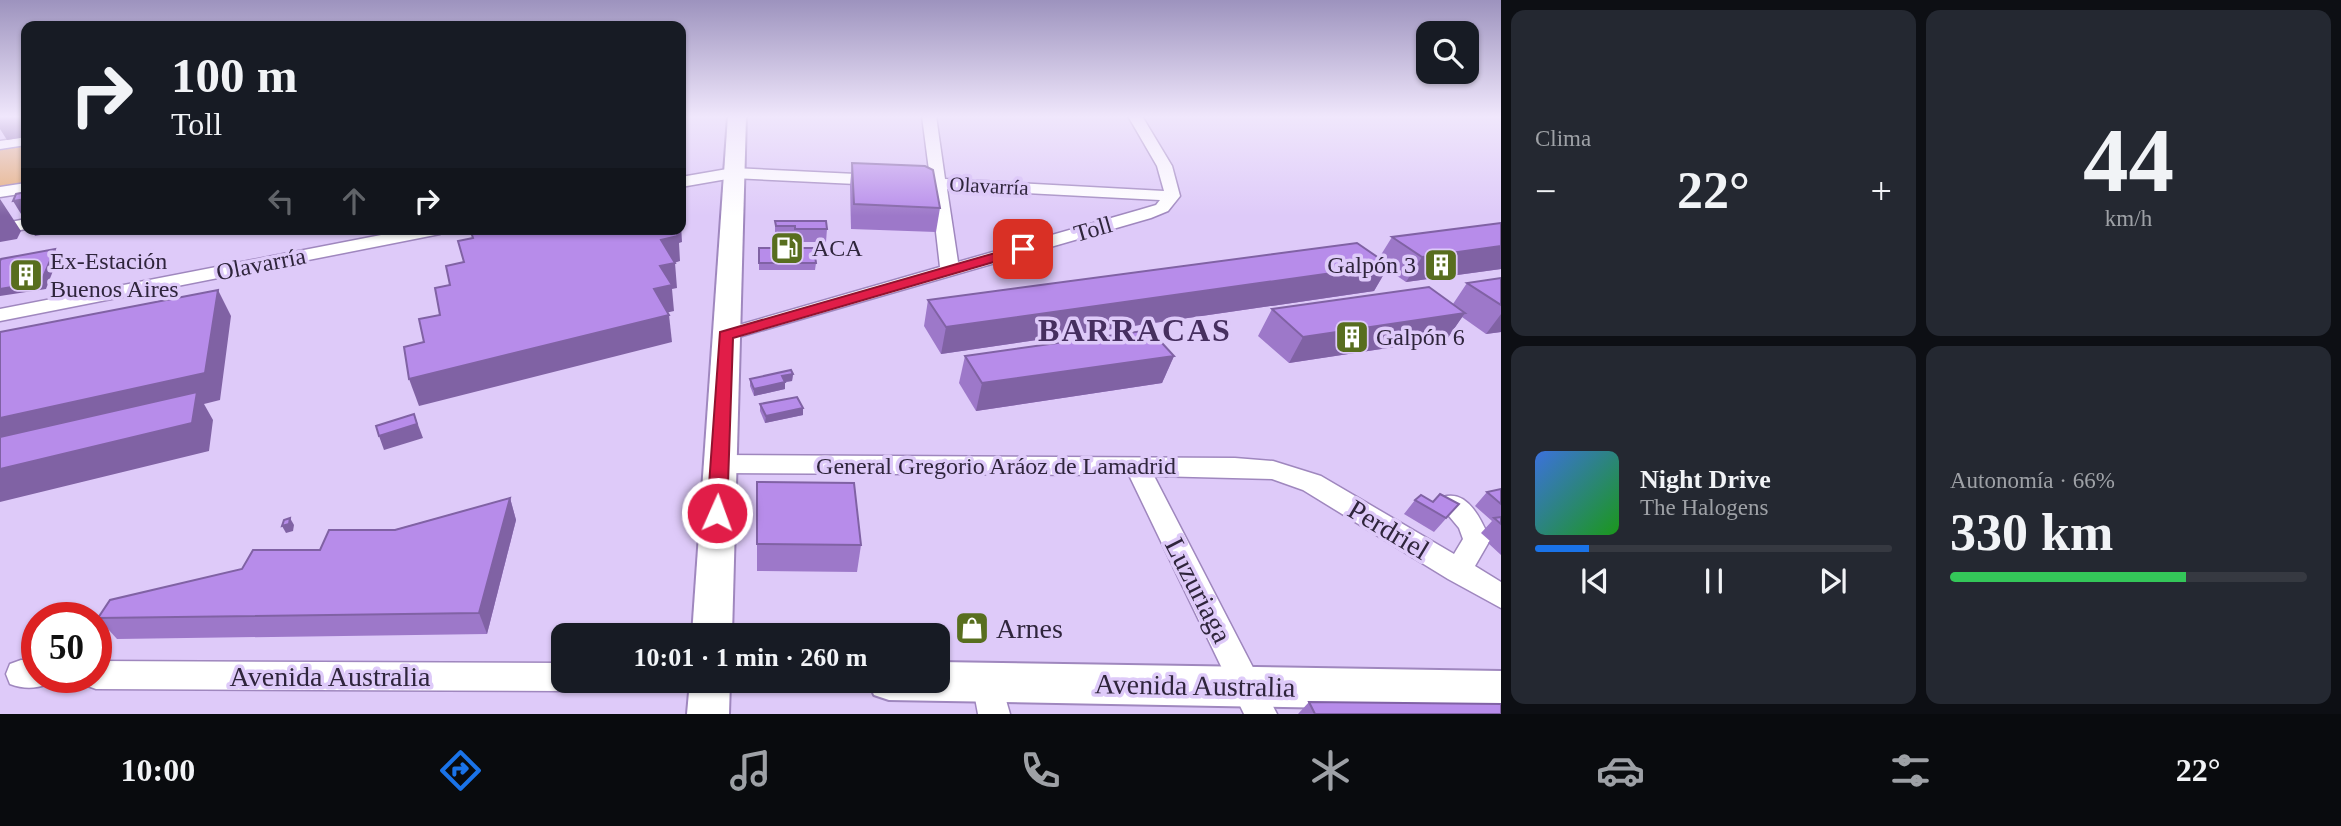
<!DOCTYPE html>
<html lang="es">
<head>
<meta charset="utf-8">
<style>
  body { margin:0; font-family:"Times New Roman",serif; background:#242831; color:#f1f3f6; height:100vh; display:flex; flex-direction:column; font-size:26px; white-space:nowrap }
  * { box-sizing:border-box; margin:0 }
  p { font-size:23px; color:#9ea1a6 }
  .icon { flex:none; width:38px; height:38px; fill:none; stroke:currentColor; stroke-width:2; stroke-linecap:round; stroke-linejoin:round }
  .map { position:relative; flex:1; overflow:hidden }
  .sheet { display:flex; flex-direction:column; gap:10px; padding:10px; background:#0d0f14; width:840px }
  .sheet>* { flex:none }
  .banner { position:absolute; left:21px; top:21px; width:665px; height:214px; border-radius:14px; box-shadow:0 2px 5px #0004; background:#171b24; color:#f1f3f6; overflow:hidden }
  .tools { position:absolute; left:1416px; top:21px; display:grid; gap:14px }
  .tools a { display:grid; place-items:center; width:63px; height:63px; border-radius:14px; background:#171b24; box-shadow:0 2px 5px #0004; font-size:35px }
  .speed { position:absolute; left:21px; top:602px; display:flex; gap:14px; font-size:35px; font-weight:700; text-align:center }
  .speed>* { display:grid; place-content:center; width:91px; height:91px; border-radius:50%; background:#171b24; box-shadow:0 2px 5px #0004; line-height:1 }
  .speed .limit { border:10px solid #d22; background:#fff; color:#111 }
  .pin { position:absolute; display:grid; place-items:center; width:60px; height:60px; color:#fff; margin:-30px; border-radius:14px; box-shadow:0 4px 10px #0006 }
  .me { position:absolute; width:77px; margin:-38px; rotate:2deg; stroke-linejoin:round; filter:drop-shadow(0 0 5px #0008) }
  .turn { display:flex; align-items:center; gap:24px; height:147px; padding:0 35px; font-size:32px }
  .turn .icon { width:91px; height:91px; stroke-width:2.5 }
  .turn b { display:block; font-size:49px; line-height:60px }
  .lanes { display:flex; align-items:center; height:66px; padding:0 35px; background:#0003; justify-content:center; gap:35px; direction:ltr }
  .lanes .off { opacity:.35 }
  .big { font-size:52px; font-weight:700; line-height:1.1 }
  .sheet .tile { flex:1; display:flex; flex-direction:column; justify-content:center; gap:10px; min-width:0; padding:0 24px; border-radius:14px; background:#242831 }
  .sheet .dial { align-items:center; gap:0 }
  .dial b { font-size:91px; line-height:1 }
  .song { display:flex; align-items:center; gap:21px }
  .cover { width:84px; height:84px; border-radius:10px; background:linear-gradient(135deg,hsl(220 70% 55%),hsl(120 70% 35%)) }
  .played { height:7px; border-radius:4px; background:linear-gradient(90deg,#1a73e8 15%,#363941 15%) }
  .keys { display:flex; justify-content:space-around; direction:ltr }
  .heat { display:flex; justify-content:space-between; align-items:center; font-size:38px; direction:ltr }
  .charge { height:10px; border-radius:5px; background:linear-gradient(90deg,#34c759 66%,#363941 0) }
  .sheet .tiles { flex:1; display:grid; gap:10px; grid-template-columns:repeat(2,1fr) }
  .trip { position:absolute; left:551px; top:623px; width:399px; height:70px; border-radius:14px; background:#171b24; box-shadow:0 2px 5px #0004; font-weight:700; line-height:70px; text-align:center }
  .dock { display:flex; height:112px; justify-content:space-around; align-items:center; background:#090b0e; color:#9ea1a6 }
  .dock .icon { width:49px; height:49px }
  .dock .current { color:#1a73e8 }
  .dock b { font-size:32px; color:#f1f3f6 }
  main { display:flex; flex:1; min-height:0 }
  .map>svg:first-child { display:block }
  .green { fill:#e6ac76 }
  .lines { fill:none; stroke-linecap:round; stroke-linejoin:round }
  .minor-casing { stroke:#9f87be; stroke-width:3 }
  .major-casing { stroke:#9f87be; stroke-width:4 }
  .minor { fill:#fff; fill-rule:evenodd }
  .major { fill:#fff; fill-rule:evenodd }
  .wall { fill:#9d78c9 }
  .shaded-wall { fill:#8062a4 }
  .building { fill:#b78cea; stroke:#8062a4; stroke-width:2 }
  .route { fill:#e11d48; stroke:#92132f; stroke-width:2 }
  .labels { text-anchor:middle; stroke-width:7; stroke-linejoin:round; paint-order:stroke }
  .far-street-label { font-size:21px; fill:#2f253c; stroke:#decaf9 }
  .street-label { font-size:24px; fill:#2f253c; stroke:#decaf9 }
  .poi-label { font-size:24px; fill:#2f253c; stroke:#decaf9; text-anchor:start }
  .near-street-label { font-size:28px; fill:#2f253c; stroke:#decaf9 }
  .near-poi-label { font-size:28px; fill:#2f253c; stroke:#decaf9; text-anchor:start }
  .district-label { font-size:32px; font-weight:bold; letter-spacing:2px; fill:#462f5f; stroke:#decaf9 }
</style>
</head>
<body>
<main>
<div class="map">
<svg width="1501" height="714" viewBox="0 0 1501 714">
  <rect width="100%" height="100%" fill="#decaf9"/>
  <!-- green -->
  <polygon class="green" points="26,146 26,183 0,187 0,150"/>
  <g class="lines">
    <!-- minor casing -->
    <g class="minor-casing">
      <g id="minor">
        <path d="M922,116H936L945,179L1164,191L1157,166L1128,116H1142L1172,166L1180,196L1168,211L1151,218L732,339H718L715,335L718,331L940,267L931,188L909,187L901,182L909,177L930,178ZM947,189L1160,200L1156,205L1139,210L958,262Z"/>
        <polygon points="26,137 26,145 0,149 0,141"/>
        <polygon points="733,168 877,175 885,180 877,185 733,178 681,187 681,177"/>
        <polygon points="26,183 26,193 0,197 0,187"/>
        <polygon points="26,219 26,229 0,234 0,224"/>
        <polygon points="412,229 448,229 440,234 0,321 0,309"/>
        <path d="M719,455L1235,458L1273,461L1321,476L1454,554L1463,539L1459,528L1439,504L1443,497C1468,489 1482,521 1490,540L1475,566L1501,582V608L1448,579L1303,490L1272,479L1154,476L1277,714H1244L1129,475L719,473L710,470L707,464L710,458Z"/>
        <path d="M21,660H37V677H51L48,684C34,689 24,689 10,684L6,674L10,664Z"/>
        <polygon points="96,661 564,663 564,681 578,681 575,687 564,691 96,689 85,685 82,677 96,677"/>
        <polygon points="987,667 998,672 1010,714 978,714 972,682 976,672"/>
      </g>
    </g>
    <!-- major casing -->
    <g class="major-casing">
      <g id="major">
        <polygon points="728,116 746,116 732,635 692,635"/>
        <polygon points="938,662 1501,671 1501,711 889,700 874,695 868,681 938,681"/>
        <polygon points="690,681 730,681 729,714 687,714"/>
      </g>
    </g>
    <!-- minor -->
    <use href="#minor" class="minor"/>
    <!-- major -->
    <use href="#major" class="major"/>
  </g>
  <!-- wall -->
  <g class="wall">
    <polygon points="852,163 940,208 936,232 851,229 850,186"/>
    <polygon points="775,221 827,229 826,242 795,242 796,248 816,263 815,270 759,270 759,248 779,248 779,239 775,239"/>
    <polygon points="1501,223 1501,269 1406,282 1387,269 1374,291 941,354 924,326 928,300 1379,258 1392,237"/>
    <polygon points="1501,278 1501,332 1486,334 1462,317 1447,339 1289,363 1258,336 1272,309 1453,304 1467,283"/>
    <polygon points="965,356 1174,356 1162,383 976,411 959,383"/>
    <polygon points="793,374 792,381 785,382 785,389 754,396 750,386 750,379"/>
    <polygon points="760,404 803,408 803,415 765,423 760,411"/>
    <polygon points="757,482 861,545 857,572 757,571"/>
    <polygon points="1501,489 1501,555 1488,543 1490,541 1481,533 1492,521 1475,506 1487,492"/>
    <polygon points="510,498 516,520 487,634 117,639 98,618 320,550"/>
    <polygon points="1415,500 1433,502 1459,504 1434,532 1404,514"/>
    <polygon points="1309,702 1501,714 1298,714"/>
  </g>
  <!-- shaded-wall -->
  <g class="shaded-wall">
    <polygon points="0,116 26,116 26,137 7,140 0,129"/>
    <polygon points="681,196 685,196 686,220 681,221"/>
    <polygon points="0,199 21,231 17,239 0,242"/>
    <polygon points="26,199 26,222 13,201"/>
    <polygon points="681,225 682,242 679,243 680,261 674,263 675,263 677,288 672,289 674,311 657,315 654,289 660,266 661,240 668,229 681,229"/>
    <polygon points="31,229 75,229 35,236"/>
    <polygon points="1501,246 1501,269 1406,282 1422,257"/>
    <polygon points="55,249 59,255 46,289 0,296 0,289"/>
    <polygon points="1389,265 1374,291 941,354 946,327"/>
    <polygon points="218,290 231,316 220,400 204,404 213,420 209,451 0,502 0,418"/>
    <polygon points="1465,313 1447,339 1289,363 1303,337"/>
    <polygon points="1501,314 1501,332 1486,334"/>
    <polygon points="669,315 672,342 419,406 409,379"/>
    <polygon points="1174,356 1162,383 976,411 982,383"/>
    <polygon points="793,374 792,381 785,382 785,389 754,396 754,389 782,376"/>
    <polygon points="803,408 803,415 765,423 766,416"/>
    <polygon points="414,414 423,438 384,450 379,436"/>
    <polygon points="510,498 516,520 487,634 479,613"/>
    <polygon points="290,518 294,525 293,531 286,533 282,526"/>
  </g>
  <!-- building -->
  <g class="building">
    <polygon points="852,163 925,166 933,170 940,208 854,204"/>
    <polygon points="26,192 26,199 13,201 16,194"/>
    <polygon points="775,221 826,221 827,229 795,229 795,226 776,226"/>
    <polygon points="1501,223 1501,246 1422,257 1392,237"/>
    <polygon points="470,229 674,229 678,236 661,240 675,263 660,266 672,285 654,289 669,315 409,379 404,347 424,342 419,319 440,315 435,288 450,285 446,266 464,262 458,241 473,238"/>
    <polygon points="779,232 794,233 796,248 814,248 816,263 759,263 759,248 780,248"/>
    <polygon points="1357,243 1389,265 946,327 928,300"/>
    <polygon points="55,249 41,282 0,289 0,261 1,259"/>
    <polygon points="1501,278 1501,305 1467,283"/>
    <polygon points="1429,287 1465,313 1303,337 1272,309"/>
    <polygon points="218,290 205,373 0,418 0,332"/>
    <polygon points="1150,330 1174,356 982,383 965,356"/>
    <polygon points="791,370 793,374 782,376 785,382 754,389 750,379"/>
    <polygon points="197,392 192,423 0,469 0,437"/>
    <polygon points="797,397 803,408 766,416 760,404"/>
    <polygon points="414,414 417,424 379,436 376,426"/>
    <polygon points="757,482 854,483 861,545 757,544"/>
    <polygon points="1501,489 1501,504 1487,492"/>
    <polygon points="1440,494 1459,504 1446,518 1415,500 1421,495 1433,502"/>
    <polygon points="510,498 479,613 98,618 110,600 242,569 253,550 320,550 329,530 395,530"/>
    <polygon points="1501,517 1501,524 1494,518"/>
    <polygon points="290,518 289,524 282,526 284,520"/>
    <polygon points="1309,702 1501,704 1501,714 1315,714"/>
  </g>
  <!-- sky -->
  <linearGradient id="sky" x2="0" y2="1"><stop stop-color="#9d93be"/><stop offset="0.54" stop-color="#f0e7fc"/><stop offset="1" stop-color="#f0e7fc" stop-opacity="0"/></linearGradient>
  <rect width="1501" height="216" fill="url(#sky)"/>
  <!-- route -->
  <polygon class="route" points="1023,245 1030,249 1028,252 733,338 727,513 724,518 717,520 710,518 707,513 720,332"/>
  <!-- icons -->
  <defs>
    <g id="fuel-square" transform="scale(1.75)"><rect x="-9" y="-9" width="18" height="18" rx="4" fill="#586e1f" stroke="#decaf9"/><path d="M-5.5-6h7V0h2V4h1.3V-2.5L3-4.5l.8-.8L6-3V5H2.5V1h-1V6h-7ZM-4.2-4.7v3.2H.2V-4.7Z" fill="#fff"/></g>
    <g id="building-square" transform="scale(1.75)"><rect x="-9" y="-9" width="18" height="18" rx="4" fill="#586e1f" stroke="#decaf9"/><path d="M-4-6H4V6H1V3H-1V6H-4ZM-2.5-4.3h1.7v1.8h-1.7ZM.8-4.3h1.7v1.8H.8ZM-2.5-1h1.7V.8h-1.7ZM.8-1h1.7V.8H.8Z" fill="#fff"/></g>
    <g id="shop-square" transform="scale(1.75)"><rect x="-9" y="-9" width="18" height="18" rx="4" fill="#586e1f" stroke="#decaf9"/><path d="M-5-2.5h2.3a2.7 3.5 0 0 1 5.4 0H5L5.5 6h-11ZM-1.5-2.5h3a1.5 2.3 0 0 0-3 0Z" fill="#fff"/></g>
  </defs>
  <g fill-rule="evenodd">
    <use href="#fuel-square" x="787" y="248"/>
    <use href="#building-square" x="1441" y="265"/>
    <use href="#building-square" x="26" y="275"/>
    <use href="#building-square" x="1352" y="337"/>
    <use href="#shop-square" x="972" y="628"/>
  </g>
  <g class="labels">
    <!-- far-street labels -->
    <g class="far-street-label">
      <text transform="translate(989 186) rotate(3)" y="7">Olavarría</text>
    </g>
    <!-- street labels -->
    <g class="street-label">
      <text transform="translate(1093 229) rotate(-16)" y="8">Toll</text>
      <text transform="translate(261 264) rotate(-11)" y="8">Olavarría</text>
      <text x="996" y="474">General Gregorio Aráoz de Lamadrid</text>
    </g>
    <!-- poi labels -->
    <g class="poi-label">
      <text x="812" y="256">ACA</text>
      <text x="50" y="269">Ex-Estación<tspan x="50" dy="28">Buenos Aires</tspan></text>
      <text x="1416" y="273" text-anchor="end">Galpón 3</text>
      <text x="1376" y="345">Galpón 6</text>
    </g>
    <!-- near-street labels -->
    <g class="near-street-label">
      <text transform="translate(1389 529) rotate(31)" y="10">Perdriel</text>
      <text transform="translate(1199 590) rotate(63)" y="10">Luzuriaga</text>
      <text x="330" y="686">Avenida Australia</text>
      <text transform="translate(1195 685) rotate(1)" y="10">Avenida Australia</text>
    </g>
    <!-- near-poi labels -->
    <g class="near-poi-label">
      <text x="996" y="638">Arnes</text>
    </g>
    <!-- district labels -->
    <g class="district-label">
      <text x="1135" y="341">BARRACAS</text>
    </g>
  </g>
</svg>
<div class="tools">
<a><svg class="icon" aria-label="search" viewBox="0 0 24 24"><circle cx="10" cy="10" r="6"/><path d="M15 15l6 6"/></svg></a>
</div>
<div class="speed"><div class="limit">50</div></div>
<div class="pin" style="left:1023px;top:249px;background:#d93025"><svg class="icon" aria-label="arrive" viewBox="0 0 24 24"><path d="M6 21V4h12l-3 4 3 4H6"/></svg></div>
<svg class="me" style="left:717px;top:513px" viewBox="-20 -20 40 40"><circle r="17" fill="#e11d48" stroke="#fff" stroke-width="3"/><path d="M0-11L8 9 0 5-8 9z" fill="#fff"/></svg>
<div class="trip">10:01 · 1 min · 260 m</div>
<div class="banner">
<div class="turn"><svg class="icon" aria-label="right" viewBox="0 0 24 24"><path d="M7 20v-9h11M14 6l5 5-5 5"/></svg><div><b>100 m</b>Toll</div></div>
<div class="lanes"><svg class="icon off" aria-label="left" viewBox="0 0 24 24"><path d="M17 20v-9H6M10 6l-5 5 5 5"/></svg><svg class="icon off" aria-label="ahead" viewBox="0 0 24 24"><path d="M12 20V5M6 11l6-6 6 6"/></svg><svg class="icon" aria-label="right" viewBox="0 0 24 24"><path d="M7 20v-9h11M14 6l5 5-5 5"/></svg></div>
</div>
</div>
<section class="sheet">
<div class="tiles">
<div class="tile"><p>Clima</p>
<div class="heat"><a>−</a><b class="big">22°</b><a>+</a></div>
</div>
<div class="tile dial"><b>44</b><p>km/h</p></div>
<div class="tile">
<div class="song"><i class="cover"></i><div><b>Night Drive</b><p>The Halogens</p></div></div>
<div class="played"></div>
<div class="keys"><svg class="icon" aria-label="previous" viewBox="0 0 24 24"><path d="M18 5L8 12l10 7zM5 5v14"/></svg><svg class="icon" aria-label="pause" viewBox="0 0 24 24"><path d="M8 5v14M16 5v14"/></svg><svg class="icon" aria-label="next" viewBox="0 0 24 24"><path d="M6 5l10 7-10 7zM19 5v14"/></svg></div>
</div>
<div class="tile"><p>Autonomía · 66%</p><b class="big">330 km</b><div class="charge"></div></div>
</div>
</section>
</main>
<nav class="dock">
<b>10:00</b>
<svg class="icon current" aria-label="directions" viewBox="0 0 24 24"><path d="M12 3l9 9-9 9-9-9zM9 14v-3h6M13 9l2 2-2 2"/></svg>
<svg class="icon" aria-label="music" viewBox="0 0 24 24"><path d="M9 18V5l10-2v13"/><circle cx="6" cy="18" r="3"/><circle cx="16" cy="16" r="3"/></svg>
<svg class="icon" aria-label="phone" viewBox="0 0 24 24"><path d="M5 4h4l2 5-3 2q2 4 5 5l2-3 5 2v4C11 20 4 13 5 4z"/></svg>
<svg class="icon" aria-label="climate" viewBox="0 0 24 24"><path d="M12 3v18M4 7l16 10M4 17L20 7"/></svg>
<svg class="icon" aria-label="car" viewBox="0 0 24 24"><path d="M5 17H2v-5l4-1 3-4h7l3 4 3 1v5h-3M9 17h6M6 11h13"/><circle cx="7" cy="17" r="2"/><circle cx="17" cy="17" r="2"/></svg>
<svg class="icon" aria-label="filters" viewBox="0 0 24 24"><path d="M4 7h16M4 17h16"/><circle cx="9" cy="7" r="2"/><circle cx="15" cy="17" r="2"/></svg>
<b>22°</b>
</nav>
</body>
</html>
